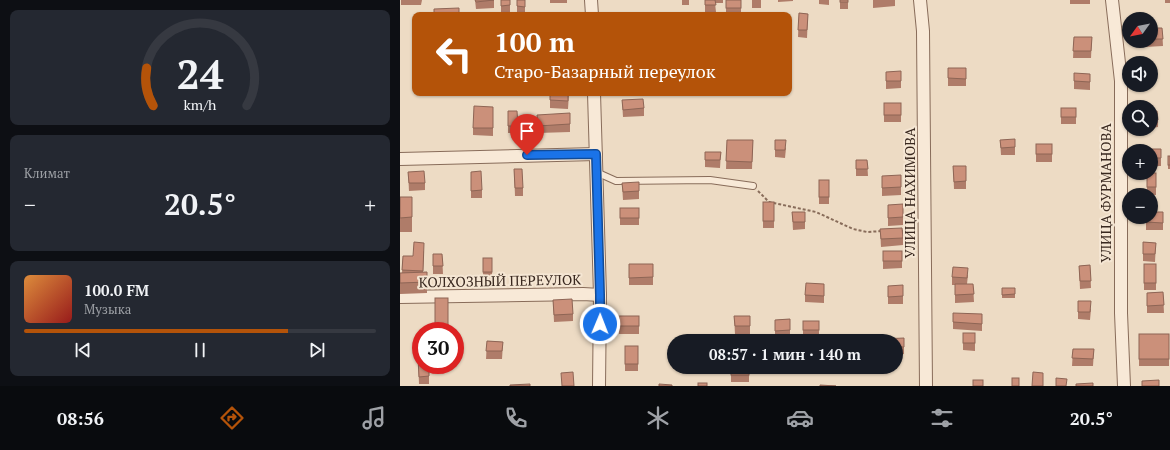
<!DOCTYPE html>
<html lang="ru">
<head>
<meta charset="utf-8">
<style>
  body { margin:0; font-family:"PT Serif",serif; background:#242831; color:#f1f3f6; height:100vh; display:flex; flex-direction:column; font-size:15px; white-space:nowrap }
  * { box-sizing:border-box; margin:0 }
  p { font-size:13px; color:#9ea1a6 }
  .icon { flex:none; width:22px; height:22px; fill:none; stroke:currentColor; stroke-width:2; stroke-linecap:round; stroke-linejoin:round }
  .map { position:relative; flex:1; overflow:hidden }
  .details { display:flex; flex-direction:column; gap:10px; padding:10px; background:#0d0f14; width:400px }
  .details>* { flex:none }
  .hud { position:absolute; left:12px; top:12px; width:380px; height:84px; border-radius:8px; box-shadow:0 1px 3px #0004; background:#b45309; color:#fff; overflow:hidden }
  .needle { width:26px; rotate:237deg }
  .tools { position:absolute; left:722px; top:12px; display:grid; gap:8px }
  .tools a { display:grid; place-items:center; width:36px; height:36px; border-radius:50%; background:#171b24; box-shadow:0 1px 3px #0004; font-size:20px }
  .speed { position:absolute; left:12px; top:322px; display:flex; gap:8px; font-size:20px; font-weight:700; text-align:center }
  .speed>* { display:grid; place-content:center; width:52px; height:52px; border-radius:50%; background:#171b24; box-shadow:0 1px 3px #0004; line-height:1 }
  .speed .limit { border:6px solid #d22; background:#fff; color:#111 }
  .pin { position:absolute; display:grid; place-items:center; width:34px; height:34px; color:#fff; margin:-41px -17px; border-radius:50% 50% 50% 0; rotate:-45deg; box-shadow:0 0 4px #0007 }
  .pin .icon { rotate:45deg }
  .me { position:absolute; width:44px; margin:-22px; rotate:1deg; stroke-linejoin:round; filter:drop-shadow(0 0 3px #0008) }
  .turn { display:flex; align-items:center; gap:14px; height:84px; padding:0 16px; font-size:18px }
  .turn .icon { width:52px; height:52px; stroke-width:2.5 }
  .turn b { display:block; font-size:28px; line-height:34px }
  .big { font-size:30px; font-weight:700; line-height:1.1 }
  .details .widget { flex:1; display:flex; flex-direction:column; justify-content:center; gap:6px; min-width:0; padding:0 14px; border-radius:8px; background:#242831 }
  .details .dial { align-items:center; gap:0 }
  .dial svg { height:104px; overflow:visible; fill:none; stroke:#363941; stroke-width:7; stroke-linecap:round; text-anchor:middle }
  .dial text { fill:#f1f3f6; stroke:none }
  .song { display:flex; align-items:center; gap:12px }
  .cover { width:48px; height:48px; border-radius:6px; background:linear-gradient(135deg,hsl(30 70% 55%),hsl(0 70% 35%)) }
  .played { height:4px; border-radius:2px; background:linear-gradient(90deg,#b45309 75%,#363941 75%) }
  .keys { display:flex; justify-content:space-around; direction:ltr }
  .heat { display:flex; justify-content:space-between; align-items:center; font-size:22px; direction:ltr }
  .trip { position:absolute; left:267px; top:334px; width:236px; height:40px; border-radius:20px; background:#171b24; box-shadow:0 1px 3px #0004; font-weight:700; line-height:40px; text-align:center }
  .menu { display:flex; height:64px; justify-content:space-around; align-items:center; background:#090b0e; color:#9ea1a6 }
  .menu .icon { width:28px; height:28px }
  .menu .selected { color:#b45309 }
  .menu b { font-size:18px; color:#f1f3f6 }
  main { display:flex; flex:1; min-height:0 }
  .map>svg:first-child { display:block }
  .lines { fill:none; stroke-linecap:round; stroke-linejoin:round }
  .service-casing { stroke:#886c5a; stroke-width:8 }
  .minor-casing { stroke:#886c5a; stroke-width:14 }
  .path { stroke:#886c5a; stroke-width:2; stroke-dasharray:3 2; stroke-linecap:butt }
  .service { stroke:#f8e9d7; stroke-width:6 }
  .minor { stroke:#f8e9d7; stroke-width:12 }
  .wall { fill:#af7c69 }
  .building { fill:#cb907a; stroke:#8e6555 }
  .route-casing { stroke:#114b97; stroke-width:10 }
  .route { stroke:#1a73e8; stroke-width:7 }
  .labels { text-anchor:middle; stroke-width:4; stroke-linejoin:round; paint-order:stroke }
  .street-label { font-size:14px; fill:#38271e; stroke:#f5e6d3 }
</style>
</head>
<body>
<main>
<section class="details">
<div class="widget dial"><svg viewBox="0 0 100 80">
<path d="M14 69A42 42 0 1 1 86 69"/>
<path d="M14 69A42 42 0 0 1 9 40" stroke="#b45309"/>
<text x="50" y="56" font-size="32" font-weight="700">24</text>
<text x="50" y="72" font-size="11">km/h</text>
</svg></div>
<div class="widget"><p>Климат</p>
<div class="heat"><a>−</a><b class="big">20.5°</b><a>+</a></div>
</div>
<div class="widget">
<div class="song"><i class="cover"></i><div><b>100.0 FM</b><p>Музыка</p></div></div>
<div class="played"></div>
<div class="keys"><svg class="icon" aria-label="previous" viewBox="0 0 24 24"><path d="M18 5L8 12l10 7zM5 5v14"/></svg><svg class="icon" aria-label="pause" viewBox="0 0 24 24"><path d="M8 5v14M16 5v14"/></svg><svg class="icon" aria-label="next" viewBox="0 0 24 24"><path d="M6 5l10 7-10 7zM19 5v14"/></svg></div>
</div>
</section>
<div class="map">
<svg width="770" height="386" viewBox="0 0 770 386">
  <rect width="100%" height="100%" fill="#eddbc4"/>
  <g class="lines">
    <!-- service casing -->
    <g class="service-casing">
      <polyline id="service" points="196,172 216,181 310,180 353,186"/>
    </g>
    <!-- minor casing -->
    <g class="minor-casing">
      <g id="minor">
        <polyline points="191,0 192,15"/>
        <polyline points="520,0 523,31 526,386"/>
        <polyline points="712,0 721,81 721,313 724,386"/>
        <polyline points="194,93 200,295 199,386"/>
        <polyline points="0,159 196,154"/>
        <polyline points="0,297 183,294 200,295"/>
      </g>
    </g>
    <!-- path -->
    <g class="path">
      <polyline points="358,191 369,202 416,212 453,229 467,232 482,231"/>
      <polyline points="500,231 514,230"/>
    </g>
    <!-- service -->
    <use href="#service" class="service"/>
    <!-- minor -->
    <use href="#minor" class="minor"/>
  </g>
  <!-- wall -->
  <g class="wall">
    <polygon points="1,0 22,0 21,5 1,5"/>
    <polygon points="75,0 94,0 94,8 76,9"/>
    <rect x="101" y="0" width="9" height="13"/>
    <rect x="117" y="0" width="8" height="14"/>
    <rect x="150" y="0" width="17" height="3"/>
    <rect x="282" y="0" width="7" height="5"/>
    <polygon points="305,0 323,0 323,3 315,3 316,12 305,13"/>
    <rect x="326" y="0" width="15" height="15"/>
    <rect x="352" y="0" width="9" height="8"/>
    <polygon points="378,0 393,0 393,1 378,2"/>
    <polygon points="419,0 429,0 429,5 419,4"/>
    <rect x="440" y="0" width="8" height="9"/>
    <polygon points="473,0 495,0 495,6 473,8"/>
    <rect x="670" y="0" width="20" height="4"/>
    <rect x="765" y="0" width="5" height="3"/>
    <polygon points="399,13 408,14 407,38 398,37"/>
    <polygon points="751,28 762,28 763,46 745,47 745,41 751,41"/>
    <polygon points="674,37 692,37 691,58 673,58"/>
    <rect x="548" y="68" width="18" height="18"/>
    <polygon points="486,72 501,81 501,88 486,89"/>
    <polygon points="674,81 690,81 690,90 674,89"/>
    <polygon points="150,93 169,93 168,109 150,108"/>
    <polygon points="222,100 244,108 244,116 223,117"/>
    <rect x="484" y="103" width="17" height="19"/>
    <polygon points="93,107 93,136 73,135 73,128"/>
    <rect x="661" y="108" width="15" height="16"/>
    <polygon points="108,111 117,111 118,133 108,133"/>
    <polygon points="751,111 758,120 758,127 751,128"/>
    <polygon points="137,115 170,124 170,132 138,133"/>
    <polygon points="327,140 353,140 352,169 326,169"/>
    <polygon points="375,140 386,148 385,158 375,157"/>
    <polygon points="600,140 615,147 615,155 601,155"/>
    <rect x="636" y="144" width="16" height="18"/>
    <polygon points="761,149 761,166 751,166 751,151"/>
    <polygon points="321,152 320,168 305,167 305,160"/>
    <rect x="768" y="156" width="2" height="13"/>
    <polygon points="456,160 467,160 468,176 456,176"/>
    <polygon points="553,166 566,181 566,189 554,189"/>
    <polygon points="114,169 123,188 123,196 115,196"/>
    <polygon points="8,172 25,183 25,190 9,191"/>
    <polygon points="71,172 82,190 82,198 71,198"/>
    <rect x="747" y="173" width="9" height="22"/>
    <polygon points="482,176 501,187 501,195 482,196"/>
    <polygon points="419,180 429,197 429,204 419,204"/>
    <polygon points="222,183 239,191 239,199 223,200"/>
    <rect x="0" y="197" width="12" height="35"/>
    <rect x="363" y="202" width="11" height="26"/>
    <polygon points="488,205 503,217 503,225 488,226"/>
    <rect x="220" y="208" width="19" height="17"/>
    <polygon points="392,212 405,212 405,229 393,230"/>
    <polygon points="763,212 763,230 746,230 746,217"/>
    <polygon points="480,229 503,238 503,245 481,247"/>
    <polygon points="743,242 756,243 755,262 743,261"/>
    <polygon points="24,251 23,272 27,272 27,293 0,294 0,273 2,273 3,256 13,256"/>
    <polygon points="483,251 502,251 502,268 483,269"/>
    <polygon points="33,254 42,254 43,274 33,274"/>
    <rect x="83" y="258" width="9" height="21"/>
    <rect x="229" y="264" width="24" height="21"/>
    <rect x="744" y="264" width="12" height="26"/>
    <polygon points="690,265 691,288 680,289 679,266"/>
    <polygon points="568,275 567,284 573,284 574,302 555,303 555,285 552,285 552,277"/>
    <polygon points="488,286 503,296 503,304 488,304"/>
    <rect x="602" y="288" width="13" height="10"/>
    <polygon points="424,292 424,303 405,302 405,295"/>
    <polygon points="763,292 764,313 747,313 747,293"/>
    <rect x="35" y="298" width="13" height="33"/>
    <polygon points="153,300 173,314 173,321 154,322"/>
    <polygon points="678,301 691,309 690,320 678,319"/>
    <rect x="219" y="316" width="20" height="18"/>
    <polygon points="334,316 350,316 350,334 335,334"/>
    <polygon points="390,319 390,338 375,338 375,320"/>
    <polygon points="403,321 419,321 419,338 403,337"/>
    <polygon points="553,322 582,322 582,331 553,329"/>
    <polygon points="563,333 575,333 575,351 563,350"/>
    <rect x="739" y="334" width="30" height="32"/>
    <polygon points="87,341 103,342 102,359 86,359"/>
    <polygon points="496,341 504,347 504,354 496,355"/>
    <rect x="225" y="346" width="13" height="25"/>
    <polygon points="673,349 694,349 693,366 672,366"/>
    <polygon points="18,358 29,376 29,384 19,384"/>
    <rect x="331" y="367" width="18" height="15"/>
  </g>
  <!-- building -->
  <g class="building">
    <polygon points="75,0 94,0 76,2"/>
    <polygon points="101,0 110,0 110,5 101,6"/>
    <polygon points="117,0 125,0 125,7 117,6"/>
    <polygon points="305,0 315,0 316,5 305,5"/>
    <rect x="326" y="0" width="15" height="8"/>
    <rect x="440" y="0" width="8" height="2"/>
    <polygon points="59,8 59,15 34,15 34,9"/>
    <polygon points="399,13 408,14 407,30 398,30"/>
    <polygon points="751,28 762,28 763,39 751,39"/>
    <polygon points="674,37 692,37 691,51 673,51"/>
    <polygon points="548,68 566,68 566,79 548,78"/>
    <polygon points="501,71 501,81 486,81 486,72"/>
    <polygon points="674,73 690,74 690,82 674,81"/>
    <polygon points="150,93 168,93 168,101 150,100"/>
    <polygon points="243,99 244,108 223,110 222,100"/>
    <rect x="484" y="103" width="17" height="12"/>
    <polygon points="74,106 93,107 93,128 73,128"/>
    <rect x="661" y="108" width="15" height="9"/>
    <polygon points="108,111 117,111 118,126 108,126"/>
    <polygon points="751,111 757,111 758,120 751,120"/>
    <polygon points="170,113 170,124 138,126 137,115"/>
    <polygon points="615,139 615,147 601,148 600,140"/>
    <polygon points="327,140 353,140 352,162 326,161"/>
    <polygon points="375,140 386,140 385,150 375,150"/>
    <rect x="636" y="144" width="16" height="10"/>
    <polygon points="746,149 761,149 761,158 751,158 751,151 746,151"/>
    <polygon points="305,152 321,152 320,160 305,160"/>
    <rect x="768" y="156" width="2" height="9"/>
    <polygon points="456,160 467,160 468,169 456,169"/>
    <polygon points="553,166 566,166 566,181 554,182"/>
    <polygon points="114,169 122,169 123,188 115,188"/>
    <polygon points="24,171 25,183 9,183 8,172"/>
    <polygon points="81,171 82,190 71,191 71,172"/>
    <rect x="747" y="173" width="9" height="14"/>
    <polygon points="501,175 501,187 482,188 482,176"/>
    <rect x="419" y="180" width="10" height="17"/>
    <polygon points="239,182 239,191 223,192 222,183"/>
    <polygon points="0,197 12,197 12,217 0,218"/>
    <rect x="363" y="202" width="11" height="19"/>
    <polygon points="503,204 503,217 488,218 488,205"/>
    <rect x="220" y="208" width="19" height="10"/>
    <polygon points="392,212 405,212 405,222 393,222"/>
    <polygon points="751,212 763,212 763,223 746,222 746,217 751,217"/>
    <polygon points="502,228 503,238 481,239 480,229"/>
    <polygon points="14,242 24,243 23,271 2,270 3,256 13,256"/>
    <polygon points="743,242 756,243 755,254 743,254"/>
    <rect x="483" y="251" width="19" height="10"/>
    <polygon points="33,254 42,254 43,266 33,266"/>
    <rect x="83" y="258" width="9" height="14"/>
    <polygon points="229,264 253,264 253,277 229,278"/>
    <rect x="744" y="264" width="12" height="19"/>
    <polygon points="690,265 691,281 680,281 679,266"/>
    <polygon points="553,267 568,268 567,278 552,277"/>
    <polygon points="27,272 27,282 0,283 0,273"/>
    <polygon points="406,283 424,284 424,296 405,295"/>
    <polygon points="555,284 573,284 574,294 555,295"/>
    <polygon points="503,285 503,296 488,297 488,286"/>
    <polygon points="602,288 615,288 615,294 602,295"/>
    <polygon points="763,292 764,305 747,306 747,293"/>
    <rect x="35" y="298" width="13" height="28"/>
    <polygon points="172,299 173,314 154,315 153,300"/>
    <polygon points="678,301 691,301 690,312 678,312"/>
    <polygon points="553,313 582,314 582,324 553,322"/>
    <rect x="219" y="316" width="20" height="10"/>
    <polygon points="334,316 350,316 350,326 335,326"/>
    <polygon points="390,319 390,330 375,331 375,320"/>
    <rect x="403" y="321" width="16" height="9"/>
    <rect x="563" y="333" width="12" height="10"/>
    <rect x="739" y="334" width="30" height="25"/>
    <polygon points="504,338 504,347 496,347 496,341 483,341 482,339"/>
    <polygon points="87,341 103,342 102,351 86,351"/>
    <rect x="225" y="346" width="13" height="18"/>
    <polygon points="673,349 694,349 693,359 672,358"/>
    <polygon points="18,358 21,358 21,365 29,365 29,376 19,377"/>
    <rect x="331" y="367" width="18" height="8"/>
    <polygon points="173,372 174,386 162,386 161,373"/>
    <polygon points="633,372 643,373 643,386 632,386"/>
    <rect x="612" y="378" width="7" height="8"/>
    <polygon points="656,378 667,379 666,386 656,386"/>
    <rect x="573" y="380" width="10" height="6"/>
    <polygon points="759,380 759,386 742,386 742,381"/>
    <rect x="298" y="383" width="9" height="3"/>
    <polygon points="693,383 693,386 676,386 676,384"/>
    <polygon points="130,384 130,386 110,386 110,385"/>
    <polygon points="259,384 272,385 272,386 259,386"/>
    <polygon points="420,385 436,386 420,386"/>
  </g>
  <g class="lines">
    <!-- route casing -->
    <g class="route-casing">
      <polyline id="route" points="127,155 196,154 200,295 200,324"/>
    </g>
    <!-- route -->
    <use href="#route" class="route"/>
  </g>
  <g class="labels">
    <!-- street labels -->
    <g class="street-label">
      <text transform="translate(510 193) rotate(-90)" y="5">УЛИЦА НАХИМОВА</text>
      <text transform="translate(706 193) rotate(-90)" y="5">УЛИЦА ФУРМАНОВА</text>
      <text transform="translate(100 281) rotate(-1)" y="5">КОЛХОЗНЫЙ ПЕРЕУЛОК</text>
    </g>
  </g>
</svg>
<div class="tools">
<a><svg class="needle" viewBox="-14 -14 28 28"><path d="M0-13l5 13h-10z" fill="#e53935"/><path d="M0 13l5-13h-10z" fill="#9ea1a6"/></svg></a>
<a><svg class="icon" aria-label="sound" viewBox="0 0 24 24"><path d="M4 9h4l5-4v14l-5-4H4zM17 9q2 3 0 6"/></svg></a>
<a><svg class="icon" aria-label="search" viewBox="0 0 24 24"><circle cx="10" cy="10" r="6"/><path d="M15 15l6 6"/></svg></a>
<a>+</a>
<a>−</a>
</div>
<div class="speed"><div class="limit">30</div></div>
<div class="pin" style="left:127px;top:155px;background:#d93025"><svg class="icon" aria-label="arrive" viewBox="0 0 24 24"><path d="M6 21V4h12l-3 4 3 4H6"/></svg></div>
<svg class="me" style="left:200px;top:324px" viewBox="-20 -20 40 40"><circle r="17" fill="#1a73e8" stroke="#fff" stroke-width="3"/><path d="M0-11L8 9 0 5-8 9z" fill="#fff"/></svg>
<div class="trip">08:57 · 1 мин · 140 m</div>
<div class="hud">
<div class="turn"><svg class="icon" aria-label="left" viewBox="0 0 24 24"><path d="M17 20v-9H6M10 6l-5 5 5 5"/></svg><div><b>100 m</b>Старо-Базарный переулок</div></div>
</div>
</div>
</main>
<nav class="menu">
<b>08:56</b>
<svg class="icon selected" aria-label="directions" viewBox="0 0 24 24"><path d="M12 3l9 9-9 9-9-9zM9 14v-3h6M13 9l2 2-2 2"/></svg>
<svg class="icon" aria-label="music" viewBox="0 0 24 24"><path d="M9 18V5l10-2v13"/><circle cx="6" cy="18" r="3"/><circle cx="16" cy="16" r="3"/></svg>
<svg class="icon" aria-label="phone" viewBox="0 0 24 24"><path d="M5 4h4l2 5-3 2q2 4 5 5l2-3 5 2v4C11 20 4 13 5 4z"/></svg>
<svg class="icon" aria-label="climate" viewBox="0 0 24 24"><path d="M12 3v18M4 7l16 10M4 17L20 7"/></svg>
<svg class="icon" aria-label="car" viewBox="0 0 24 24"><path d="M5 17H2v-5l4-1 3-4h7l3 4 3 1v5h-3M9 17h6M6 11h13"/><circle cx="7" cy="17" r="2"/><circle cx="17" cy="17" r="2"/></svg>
<svg class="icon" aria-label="filters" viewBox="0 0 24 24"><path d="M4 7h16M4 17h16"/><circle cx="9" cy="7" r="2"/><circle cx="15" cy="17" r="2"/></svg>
<b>20.5°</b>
</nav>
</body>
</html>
